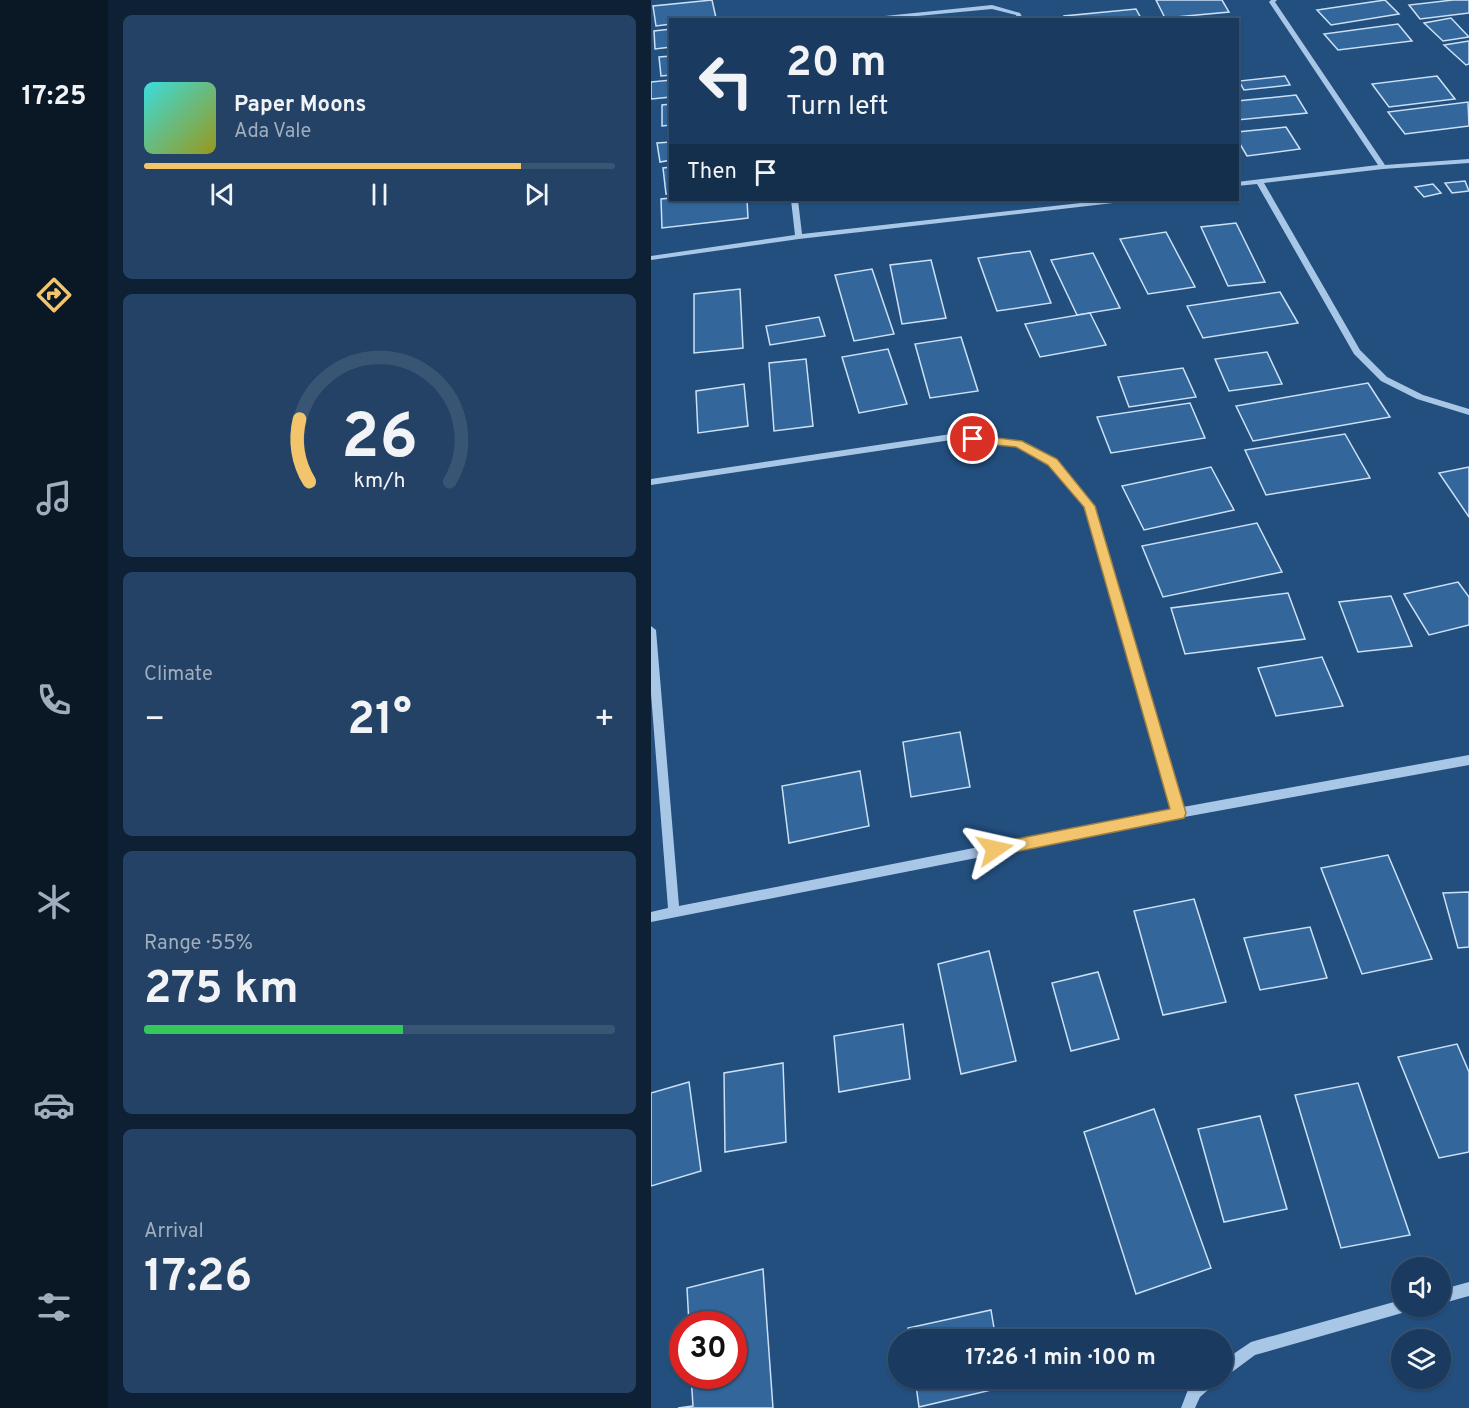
<!DOCTYPE html>
<html lang="en">
<head>
<meta charset="utf-8">
<style>
  body { margin:0; font-family:Overpass,sans-serif; background:#234265; color:#f1f3f6; height:100vh; display:flex; flex-direction:column; font-size:22px; white-space:nowrap }
  * { box-sizing:border-box; margin:0 }
  p { font-size:20px; color:#9fadbd }
  .icon { flex:none; width:33px; height:33px; fill:none; stroke:currentColor; stroke-width:2; stroke-linecap:round; stroke-linejoin:round }
  .map { position:relative; flex:1; overflow:hidden }
  .sheet { display:flex; flex-direction:column; gap:15px; padding:15px; background:#0e2034; width:543px }
  .sheet>* { flex:none }
  .hud { position:absolute; left:18px; top:18px; width:570px; height:183px; border-radius:0px; box-shadow:0 2px 4px #0004,0 0 0 2px #385574; background:#1a3b5f; color:#f1f3f6; overflow:hidden }
  .tools { position:absolute; left:740px; top:1257px; display:grid; gap:12px }
  .tools a { display:grid; place-items:center; width:60px; height:60px; border-radius:50%; background:#1a3b5f; box-shadow:0 2px 4px #0004,0 0 0 2px #385574; font-size:30px }
  .speed { position:absolute; left:18px; top:1311px; display:flex; gap:12px; font-size:30px; font-weight:700; text-align:center }
  .speed>* { display:grid; place-content:center; width:78px; height:78px; border-radius:50%; background:#1a3b5f; box-shadow:0 2px 4px #0004,0 0 0 2px #385574; line-height:1 }
  .speed .limit { border:9px solid #d22; background:#fff; color:#111 }
  .pin { position:absolute; display:grid; place-items:center; width:51px; height:51px; color:#fff; margin:-26px; border:3px solid #fff; border-radius:50%; box-shadow:0 2px 6px #0007 }
  .me { position:absolute; width:66px; margin:-33px; rotate:79deg; stroke-linejoin:round; filter:drop-shadow(0 0 4px #0008) }
  .turn { display:flex; align-items:center; gap:21px; height:126px; padding:0 18px; font-size:27px }
  .turn .icon { width:78px; height:78px; stroke-width:2.5 }
  .turn b { display:block; font-size:42px; line-height:51px }
  .then { display:flex; align-items:center; height:57px; padding:0 18px; background:#0003; gap:12px; font-size:22px }
  .big { font-size:45px; font-weight:700; line-height:1.1 }
  .sheet .widget { flex:1; display:flex; flex-direction:column; justify-content:center; gap:9px; min-width:0; padding:0 21px; border-radius:9px; background:#234265 }
  .sheet .dial { align-items:center; gap:0 }
  .dial svg { height:156px; overflow:visible; fill:none; stroke:#385574; stroke-width:7; stroke-linecap:round; text-anchor:middle }
  .dial text { fill:#f1f3f6; stroke:none }
  .song { display:flex; align-items:center; gap:18px }
  .cover { width:72px; height:72px; border-radius:9px; background:linear-gradient(135deg,hsl(180 70% 55%),hsl(60 70% 35%)) }
  .played { height:6px; border-radius:3px; background:linear-gradient(90deg,#f2c46b 80%,#385574 80%) }
  .keys { display:flex; justify-content:space-around; direction:ltr }
  .heat { display:flex; justify-content:space-between; align-items:center; font-size:33px; direction:ltr }
  .charge { height:9px; border-radius:4px; background:linear-gradient(90deg,#34c759 55%,#385574 0) }
  .trip { position:absolute; left:237px; top:1329px; width:345px; height:60px; border-radius:30px; background:#1a3b5f; box-shadow:0 2px 4px #0004,0 0 0 2px #385574; font-weight:700; line-height:60px; text-align:center }
  main { display:flex; flex:1; min-height:0 }
  .menu { display:flex; flex-direction:column; width:108px; justify-content:space-around; align-items:center; background:#0a1826; color:#9fadbd }
  .menu .icon { width:42px; height:42px }
  .menu .on { color:#f2c46b }
  .menu b { font-size:27px; color:#f1f3f6 }
  .map>svg:first-child { display:block }
  .building { fill:#33679c; stroke:#cbe0f5; stroke-width:1.5 }
  .lines { fill:none; stroke-linecap:round; stroke-linejoin:round }
  .minor { fill:#a8c7e7; fill-rule:evenodd }
  .route { fill:#f2c46b; stroke:#9d7f46; stroke-width:1.5 }
</style>
</head>
<body>
<main>
<nav class="menu">
<b>17:25</b>
<svg class="icon on" aria-label="directions" viewBox="0 0 24 24"><path d="M12 3l9 9-9 9-9-9zM9 14v-3h6M13 9l2 2-2 2"/></svg>
<svg class="icon" aria-label="music" viewBox="0 0 24 24"><path d="M9 18V5l10-2v13"/><circle cx="6" cy="18" r="3"/><circle cx="16" cy="16" r="3"/></svg>
<svg class="icon" aria-label="phone" viewBox="0 0 24 24"><path d="M5 4h4l2 5-3 2q2 4 5 5l2-3 5 2v4C11 20 4 13 5 4z"/></svg>
<svg class="icon" aria-label="climate" viewBox="0 0 24 24"><path d="M12 3v18M4 7l16 10M4 17L20 7"/></svg>
<svg class="icon" aria-label="car" viewBox="0 0 24 24"><path d="M5 17H2v-5l4-1 3-4h7l3 4 3 1v5h-3M9 17h6M6 11h13"/><circle cx="7" cy="17" r="2"/><circle cx="17" cy="17" r="2"/></svg>
<svg class="icon" aria-label="filters" viewBox="0 0 24 24"><path d="M4 7h16M4 17h16"/><circle cx="9" cy="7" r="2"/><circle cx="15" cy="17" r="2"/></svg>
</nav>
<section class="sheet">
<div class="widget">
<div class="song"><i class="cover"></i><div><b>Paper Moons</b><p>Ada Vale</p></div></div>
<div class="played"></div>
<div class="keys"><svg class="icon" aria-label="previous" viewBox="0 0 24 24"><path d="M18 5L8 12l10 7zM5 5v14"/></svg><svg class="icon" aria-label="pause" viewBox="0 0 24 24"><path d="M8 5v14M16 5v14"/></svg><svg class="icon" aria-label="next" viewBox="0 0 24 24"><path d="M6 5l10 7-10 7zM19 5v14"/></svg></div>
</div>
<div class="widget dial"><svg viewBox="0 0 100 80">
<path d="M14 69A42 42 0 1 1 86 69"/>
<path d="M14 69A42 42 0 0 1 9 37" stroke="#f2c46b"/>
<text x="50" y="56" font-size="32" font-weight="700">26</text>
<text x="50" y="72" font-size="11">km/h</text>
</svg></div>
<div class="widget"><p>Climate</p>
<div class="heat"><a>−</a><b class="big">21°</b><a>+</a></div>
</div>
<div class="widget"><p>Range · 55%</p><b class="big">275 km</b><div class="charge"></div></div>
<div class="widget"><p>Arrival</p><b class="big">17:26</b></div>
</section>
<div class="map">
<svg width="818" height="1408" viewBox="0 0 818 1408">
  <rect width="100%" height="100%" fill="#234f7f"/>
  <!-- building -->
  <g class="building">
    <polygon points="61,0 65,18 20,20 20,24 5,26 2,6"/>
    <polygon points="505,0 571,0 578,12 514,18"/>
    <polygon points="734,0 748,14 680,25 666,10"/>
    <polygon points="802,0 818,0 818,13 769,19 758,5"/>
    <polygon points="485,9 491,20 414,20 413,16"/>
    <polygon points="800,18 818,37 792,41 773,23"/>
    <polygon points="747,24 761,41 687,50 673,34"/>
    <polygon points="20,29 20,47 4,49 3,31"/>
    <polygon points="818,41 818,64 815,65 793,45"/>
    <polygon points="20,56 20,75 10,76 8,57"/>
    <polygon points="634,76 639,85 593,90 588,81"/>
    <polygon points="786,76 804,99 738,107 721,84"/>
    <polygon points="20,80 20,97 0,99 0,82"/>
    <polygon points="645,95 656,113 586,120 586,101"/>
    <polygon points="817,102 818,126 754,134 737,112"/>
    <polygon points="20,104 20,125 11,126 11,105"/>
    <polygon points="635,127 649,149 596,156 586,139 586,132"/>
    <polygon points="20,142 20,160 9,162 6,143"/>
    <polygon points="20,167 20,193 15,194 12,168"/>
    <polygon points="814,181 818,191 801,193 794,183"/>
    <polygon points="782,184 790,193 773,197 764,187"/>
    <polygon points="20,198 96,200 97,218 11,228 10,199"/>
    <polygon points="585,223 614,282 577,286 550,227"/>
    <polygon points="515,232 544,287 497,294 469,239"/>
    <polygon points="379,251 400,303 346,311 327,258"/>
    <polygon points="442,253 469,308 426,315 400,260"/>
    <polygon points="280,260 295,318 251,324 239,265"/>
    <polygon points="221,269 243,334 203,341 184,275"/>
    <polygon points="89,289 92,348 43,353 43,294"/>
    <polygon points="629,292 647,323 552,338 536,306"/>
    <polygon points="439,313 455,345 389,357 374,324"/>
    <polygon points="168,317 174,336 119,345 115,326"/>
    <polygon points="310,337 327,391 279,398 264,344"/>
    <polygon points="237,349 256,404 208,413 191,357"/>
    <polygon points="616,352 631,384 578,391 564,359"/>
    <polygon points="155,359 162,426 123,431 118,363"/>
    <polygon points="532,368 545,397 478,407 467,377"/>
    <polygon points="717,383 739,417 602,441 585,406"/>
    <polygon points="93,384 97,426 47,433 45,391"/>
    <polygon points="539,403 554,438 460,453 446,417"/>
    <polygon points="694,434 719,478 615,495 594,450"/>
    <polygon points="560,467 583,510 493,530 471,486"/>
    <polygon points="818,467 818,517 788,473"/>
    <polygon points="606,523 631,572 512,597 491,546"/>
    <polygon points="807,582 818,597 818,625 778,635 753,594"/>
    <polygon points="637,593 654,639 534,654 520,608"/>
    <polygon points="740,596 761,646 707,652 688,602"/>
    <polygon points="671,657 692,706 625,716 607,668"/>
    <polygon points="309,732 319,787 260,797 252,742"/>
    <polygon points="209,771 218,826 138,843 131,786"/>
    <polygon points="737,855 781,959 711,974 670,868"/>
    <polygon points="818,892 818,947 807,948 792,893"/>
    <polygon points="543,899 575,1002 512,1015 483,911"/>
    <polygon points="659,927 676,978 609,990 593,938"/>
    <polygon points="338,951 365,1061 310,1074 287,964"/>
    <polygon points="447,972 468,1039 420,1051 401,983"/>
    <polygon points="252,1024 259,1079 188,1092 183,1036"/>
    <polygon points="806,1044 818,1072 818,1152 788,1158 747,1057"/>
    <polygon points="132,1063 135,1142 74,1152 73,1073"/>
    <polygon points="38,1082 50,1171 0,1186 0,1093"/>
    <polygon points="707,1083 759,1235 690,1248 644,1095"/>
    <polygon points="503,1109 560,1268 485,1294 433,1132"/>
    <polygon points="609,1116 636,1209 573,1222 547,1129"/>
    <polygon points="112,1269 122,1408 27,1408 42,1406 40,1376 82,1376 82,1324 38,1324 36,1288"/>
    <polygon points="340,1310 345,1340 259,1340 257,1328"/>
    <polygon points="264,1378 352,1378 353,1387 268,1407"/>
  </g>
  <g class="lines">
    <!-- minor -->
    <g class="minor">
      <polygon points="620,0 626,0 624,2 734,165 818,159 818,163 732,169 613,183 709,350 736,377 772,395 818,409 818,415 766,399 730,381 703,354 606,184 586,186 586,182 727,165 618,2"/>
      <polygon points="341,5 369,13 373,20 367,20 365,15 341,9 224,20 195,20"/>
      <polygon points="140,200 147,200 151,234 456,200 475,200 471,202 148,239 0,260 0,256 144,235"/>
      <polygon points="300,434 370,441 404,460 441,504 532,807 818,755 818,765 528,818 0,922 0,912 17,908 0,694 0,626 5,630 28,906 521,809 434,507 398,464 365,446 300,440 0,485 0,479"/>
      <polygon points="818,1282 818,1296 789,1304 789,1290"/>
      <polygon points="750,1300 750,1306 760,1306 758,1311 604,1355 577,1375 572,1377 572,1361 600,1342"/>
      <polygon points="548,1378 567,1378 565,1383 549,1397 544,1408 530,1408 538,1387"/>
    </g>
  </g>
  <!-- route -->
  <polygon class="route" points="322,435 371,441 406,459 444,506 535,813 533,818 344,856 339,854 337,849 339,845 344,843 519,809 433,507 397,465 365,447 318,442 317,439"/>
</svg>
<div class="tools">
<a><svg class="icon" aria-label="sound" viewBox="0 0 24 24"><path d="M4 9h4l5-4v14l-5-4H4zM17 9q2 3 0 6"/></svg></a>
<a><svg class="icon" aria-label="layers" viewBox="0 0 24 24"><path d="M12 4l9 5-9 5-9-5zM3 14l9 5 9-5"/></svg></a>
</div>
<div class="speed"><div class="limit">30</div></div>
<div class="pin" style="left:322px;top:439px;background:#d93025"><svg class="icon" aria-label="arrive" viewBox="0 0 24 24"><path d="M6 21V4h12l-3 4 3 4H6"/></svg></div>
<svg class="me" style="left:344px;top:849px" viewBox="-20 -20 40 40"><path d="M0-17L14 15 0 8-14 15z" fill="#f2c46b" stroke="#fff" stroke-width="4"/></svg>
<div class="trip">17:26 · 1 min · 100 m</div>
<div class="hud">
<div class="turn"><svg class="icon" aria-label="left" viewBox="0 0 24 24"><path d="M17 20v-9H6M10 6l-5 5 5 5"/></svg><div><b>20 m</b>Turn left</div></div>
<div class="then">Then<svg class="icon" aria-label="arrive" viewBox="0 0 24 24"><path d="M6 21V4h12l-3 4 3 4H6"/></svg></div>
</div>
</div>
</main>
</body>
</html>
